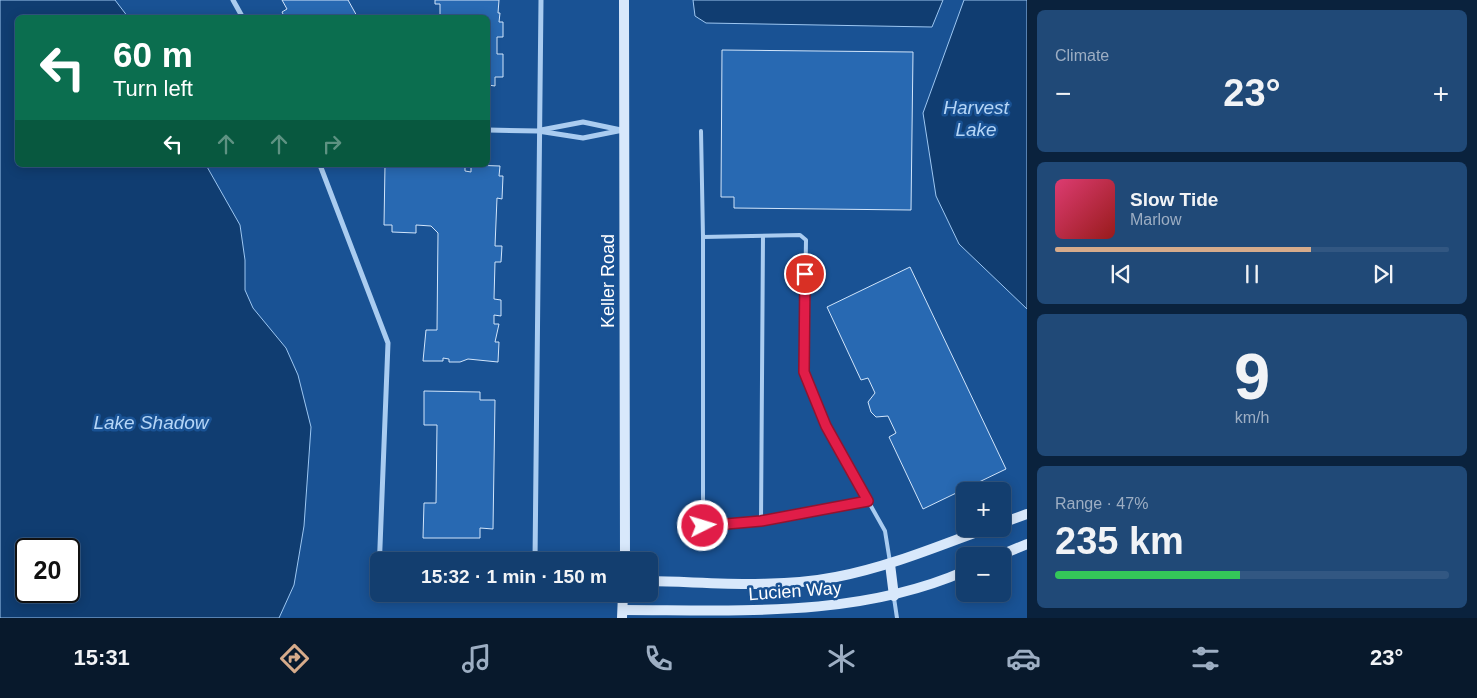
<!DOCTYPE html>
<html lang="en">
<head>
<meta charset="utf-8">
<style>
  body { margin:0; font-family:Arial,sans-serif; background:#204977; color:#f1f3f6; height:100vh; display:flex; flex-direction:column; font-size:19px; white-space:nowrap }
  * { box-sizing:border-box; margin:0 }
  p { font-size:16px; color:#9daec3 }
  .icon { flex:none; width:28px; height:28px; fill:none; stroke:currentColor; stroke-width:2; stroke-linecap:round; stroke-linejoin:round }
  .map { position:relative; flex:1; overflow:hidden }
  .panel { display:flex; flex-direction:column; gap:10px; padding:10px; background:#0a223d; width:450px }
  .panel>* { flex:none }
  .guide { position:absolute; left:15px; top:15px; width:475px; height:152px; border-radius:8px; box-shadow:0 2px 12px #0003,0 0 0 1px #325782; background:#0b6e4f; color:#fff; overflow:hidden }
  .buttons { position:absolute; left:956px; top:482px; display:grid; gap:10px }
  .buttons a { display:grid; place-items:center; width:55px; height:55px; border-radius:8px; background:#133e6f; box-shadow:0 2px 12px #0003,0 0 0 1px #325782; font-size:25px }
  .speed { position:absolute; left:15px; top:538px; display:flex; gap:10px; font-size:25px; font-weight:700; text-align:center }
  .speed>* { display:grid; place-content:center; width:65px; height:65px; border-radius:50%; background:#133e6f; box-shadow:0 2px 12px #0003,0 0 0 1px #325782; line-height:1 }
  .speed .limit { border:2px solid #111; border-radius:8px; background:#fff; color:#111 }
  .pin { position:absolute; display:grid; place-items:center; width:42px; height:42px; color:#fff; margin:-21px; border:2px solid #fff; border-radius:50%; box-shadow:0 1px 5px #0007 }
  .me { position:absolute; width:55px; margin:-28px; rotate:85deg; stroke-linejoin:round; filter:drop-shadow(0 0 4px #0008) }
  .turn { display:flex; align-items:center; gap:18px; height:105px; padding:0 15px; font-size:22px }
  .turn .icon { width:65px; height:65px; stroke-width:2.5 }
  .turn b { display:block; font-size:35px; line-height:42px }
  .lanes { display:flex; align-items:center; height:48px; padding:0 15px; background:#0003; justify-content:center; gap:25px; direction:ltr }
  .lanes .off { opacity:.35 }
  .big { font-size:38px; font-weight:700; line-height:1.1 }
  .panel .card { flex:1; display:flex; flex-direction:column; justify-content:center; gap:8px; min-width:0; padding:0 18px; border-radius:8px; background:#204977 }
  .panel .dial { align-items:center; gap:0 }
  .dial b { font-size:65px; line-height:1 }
  .song { display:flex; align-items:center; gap:15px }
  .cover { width:60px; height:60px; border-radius:8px; background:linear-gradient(135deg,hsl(340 70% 55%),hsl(0 70% 35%)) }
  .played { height:5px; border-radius:2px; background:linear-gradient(90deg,#d6ab8b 65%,#325782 65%) }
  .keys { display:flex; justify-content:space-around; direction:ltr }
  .heat { display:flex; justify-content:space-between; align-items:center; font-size:28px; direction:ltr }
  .charge { height:8px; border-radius:4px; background:linear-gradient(90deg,#34c759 47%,#325782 0) }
  .trip { position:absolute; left:370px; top:552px; width:288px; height:50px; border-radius:8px; background:#133e6f; box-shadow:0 2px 12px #0003,0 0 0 1px #325782; font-weight:700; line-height:50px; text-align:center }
  .dock { display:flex; height:80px; justify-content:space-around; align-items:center; background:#08192c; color:#9daec3 }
  .dock .icon { width:35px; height:35px }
  .dock .active { color:#d6ab8b }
  .dock b { font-size:22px; color:#f1f3f6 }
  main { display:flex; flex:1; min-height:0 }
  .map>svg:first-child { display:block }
  .water { fill:#103d71; stroke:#9dc7f2; fill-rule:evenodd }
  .building { fill:#2869b2; stroke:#d1e5fb }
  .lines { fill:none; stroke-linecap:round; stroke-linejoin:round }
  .lane { stroke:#aaccf0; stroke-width:4 }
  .street { stroke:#aaccf0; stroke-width:5 }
  .secondary { stroke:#d8e8fb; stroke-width:10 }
  .route-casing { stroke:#92132f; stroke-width:12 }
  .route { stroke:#e11d48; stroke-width:9 }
  .labels { text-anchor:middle; stroke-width:5; stroke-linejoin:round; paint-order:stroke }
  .street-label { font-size:18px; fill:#fff; stroke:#195294 }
  .water-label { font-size:19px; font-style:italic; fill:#b6d6f7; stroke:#195294 }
</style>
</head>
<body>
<main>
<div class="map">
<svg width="1027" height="618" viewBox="0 0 1027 618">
  <rect width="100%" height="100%" fill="#195294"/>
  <!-- water -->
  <g class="water">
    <path d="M0,0H115L128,17L18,18V165H206L240,225L245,260V290L253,308L286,348L298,375L311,427L304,526L294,585L279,618H0ZM26,549H69V591H26Z"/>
    <polygon points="693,0 943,0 932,27 706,23 695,16"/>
    <polygon points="964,0 1027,0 1027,309 959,244 936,196 923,113"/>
  </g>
  <!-- building -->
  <g class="building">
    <polygon points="282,0 348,0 358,18 285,18 282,12 287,9"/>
    <polygon points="435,0 499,0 498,13 500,13 499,22 503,22 503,37 497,37 497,54 503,54 503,77 495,77 495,86 488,85 488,18 440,18 440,4 435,4"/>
    <polygon points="722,50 913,52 911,210 734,208 734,197 721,197"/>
    <polygon points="385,165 457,165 465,166 465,171 471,172 471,165 500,166 499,176 503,176 502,199 497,198 495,246 502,246 501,262 495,262 494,299 501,300 501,316 494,315 494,324 499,324 495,342 499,342 498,362 468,359 460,362 449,362 449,359 443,358 443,361 423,361 426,330 437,330 438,233 431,226 416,225 416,233 392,232 392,225 384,225"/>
    <polygon points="910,267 1006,469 923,509 889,437 896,433 888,416 876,417 871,412 868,402 875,393 868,378 861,380 827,307"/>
    <polygon points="424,391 480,392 480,400 495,400 493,529 480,528 480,538 423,538 424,503 436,503 437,425 424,425"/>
  </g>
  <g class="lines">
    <!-- lane -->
    <g class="lane">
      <polyline points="701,131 703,237 800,235 806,240 804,372 826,426 885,531 890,562"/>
      <polyline points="703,237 703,526 761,521 763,236"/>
      <polyline points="761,521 868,501"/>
      <polyline points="894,598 897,618"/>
    </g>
    <!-- street -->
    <g class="street">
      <polyline points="233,0 243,18"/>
      <polyline points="488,130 538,131 583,138 623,130"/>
      <polyline points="541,130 583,122 621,130"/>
      <polyline points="320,165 388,343 379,572"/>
      <polyline points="535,561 541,0"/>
    </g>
    <!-- secondary -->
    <g class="secondary">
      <polyline points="624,0 625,561"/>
      <polyline points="1002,523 1027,514"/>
      <polyline points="998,556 1027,544"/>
      <polyline points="890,564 894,596"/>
      <path d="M649,581C710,582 775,589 836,577C888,567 936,547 985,529"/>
      <path d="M623,610C737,610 858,618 965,571"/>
      <polyline points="622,618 623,594"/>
    </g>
  </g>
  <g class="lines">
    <!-- route casing -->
    <g class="route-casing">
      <polyline id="route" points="703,526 761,521 868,501 826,426 804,372 805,274"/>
    </g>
    <!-- route -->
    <use href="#route" class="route"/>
  </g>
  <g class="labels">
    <!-- street labels -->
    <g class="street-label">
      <text transform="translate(608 281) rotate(-90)" y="6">Keller Road</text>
      <text transform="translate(795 591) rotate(-4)" y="6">Lucien Way</text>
    </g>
    <!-- water labels -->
    <g class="water-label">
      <text x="976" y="114">Harvest<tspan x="976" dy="22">Lake</tspan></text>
      <text x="151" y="429">Lake Shadow</text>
    </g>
  </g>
</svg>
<div class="buttons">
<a>+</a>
<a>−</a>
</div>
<div class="speed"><div class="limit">20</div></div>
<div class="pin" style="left:805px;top:274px;background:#d93025"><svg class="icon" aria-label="arrive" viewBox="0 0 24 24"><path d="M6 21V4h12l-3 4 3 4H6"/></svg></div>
<svg class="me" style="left:703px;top:526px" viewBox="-20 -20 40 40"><circle r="17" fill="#e11d48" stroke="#fff" stroke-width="3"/><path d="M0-11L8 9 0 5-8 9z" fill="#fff"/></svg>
<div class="trip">15:32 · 1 min · 150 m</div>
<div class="guide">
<div class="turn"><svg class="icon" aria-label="left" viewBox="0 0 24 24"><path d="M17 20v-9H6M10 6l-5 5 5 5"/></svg><div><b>60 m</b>Turn left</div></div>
<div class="lanes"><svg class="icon" aria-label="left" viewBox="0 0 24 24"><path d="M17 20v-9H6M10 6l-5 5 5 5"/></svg><svg class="icon off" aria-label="ahead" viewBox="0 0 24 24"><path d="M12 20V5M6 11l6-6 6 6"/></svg><svg class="icon off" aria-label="ahead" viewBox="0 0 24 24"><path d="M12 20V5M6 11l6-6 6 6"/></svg><svg class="icon off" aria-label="right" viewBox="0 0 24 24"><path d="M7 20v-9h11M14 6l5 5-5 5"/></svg></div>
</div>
</div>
<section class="panel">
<div class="card"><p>Climate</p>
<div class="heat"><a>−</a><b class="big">23°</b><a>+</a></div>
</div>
<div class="card">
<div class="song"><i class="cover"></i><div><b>Slow Tide</b><p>Marlow</p></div></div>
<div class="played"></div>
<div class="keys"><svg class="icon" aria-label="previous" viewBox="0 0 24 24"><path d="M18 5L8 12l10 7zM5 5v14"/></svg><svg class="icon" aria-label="pause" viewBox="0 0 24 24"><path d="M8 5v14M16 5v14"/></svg><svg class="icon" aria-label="next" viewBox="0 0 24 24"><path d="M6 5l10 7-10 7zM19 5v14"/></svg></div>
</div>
<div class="card dial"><b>9</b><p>km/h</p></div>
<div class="card"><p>Range · 47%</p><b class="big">235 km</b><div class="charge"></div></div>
</section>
</main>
<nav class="dock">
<b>15:31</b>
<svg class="icon active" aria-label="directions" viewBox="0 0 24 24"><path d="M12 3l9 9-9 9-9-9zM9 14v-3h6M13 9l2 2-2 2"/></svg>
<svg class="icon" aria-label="music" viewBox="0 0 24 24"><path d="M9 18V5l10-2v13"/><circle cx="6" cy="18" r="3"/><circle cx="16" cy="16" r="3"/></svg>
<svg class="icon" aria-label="phone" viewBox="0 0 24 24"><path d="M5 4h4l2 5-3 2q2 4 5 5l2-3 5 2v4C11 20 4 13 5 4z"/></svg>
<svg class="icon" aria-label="climate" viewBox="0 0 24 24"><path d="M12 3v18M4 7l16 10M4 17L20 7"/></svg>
<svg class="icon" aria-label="car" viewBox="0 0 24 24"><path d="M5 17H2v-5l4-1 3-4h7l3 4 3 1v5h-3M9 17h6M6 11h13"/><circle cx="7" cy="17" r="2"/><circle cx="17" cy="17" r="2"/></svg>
<svg class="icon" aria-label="filters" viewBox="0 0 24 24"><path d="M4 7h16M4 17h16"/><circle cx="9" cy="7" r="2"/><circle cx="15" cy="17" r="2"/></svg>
<b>23°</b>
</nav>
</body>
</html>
